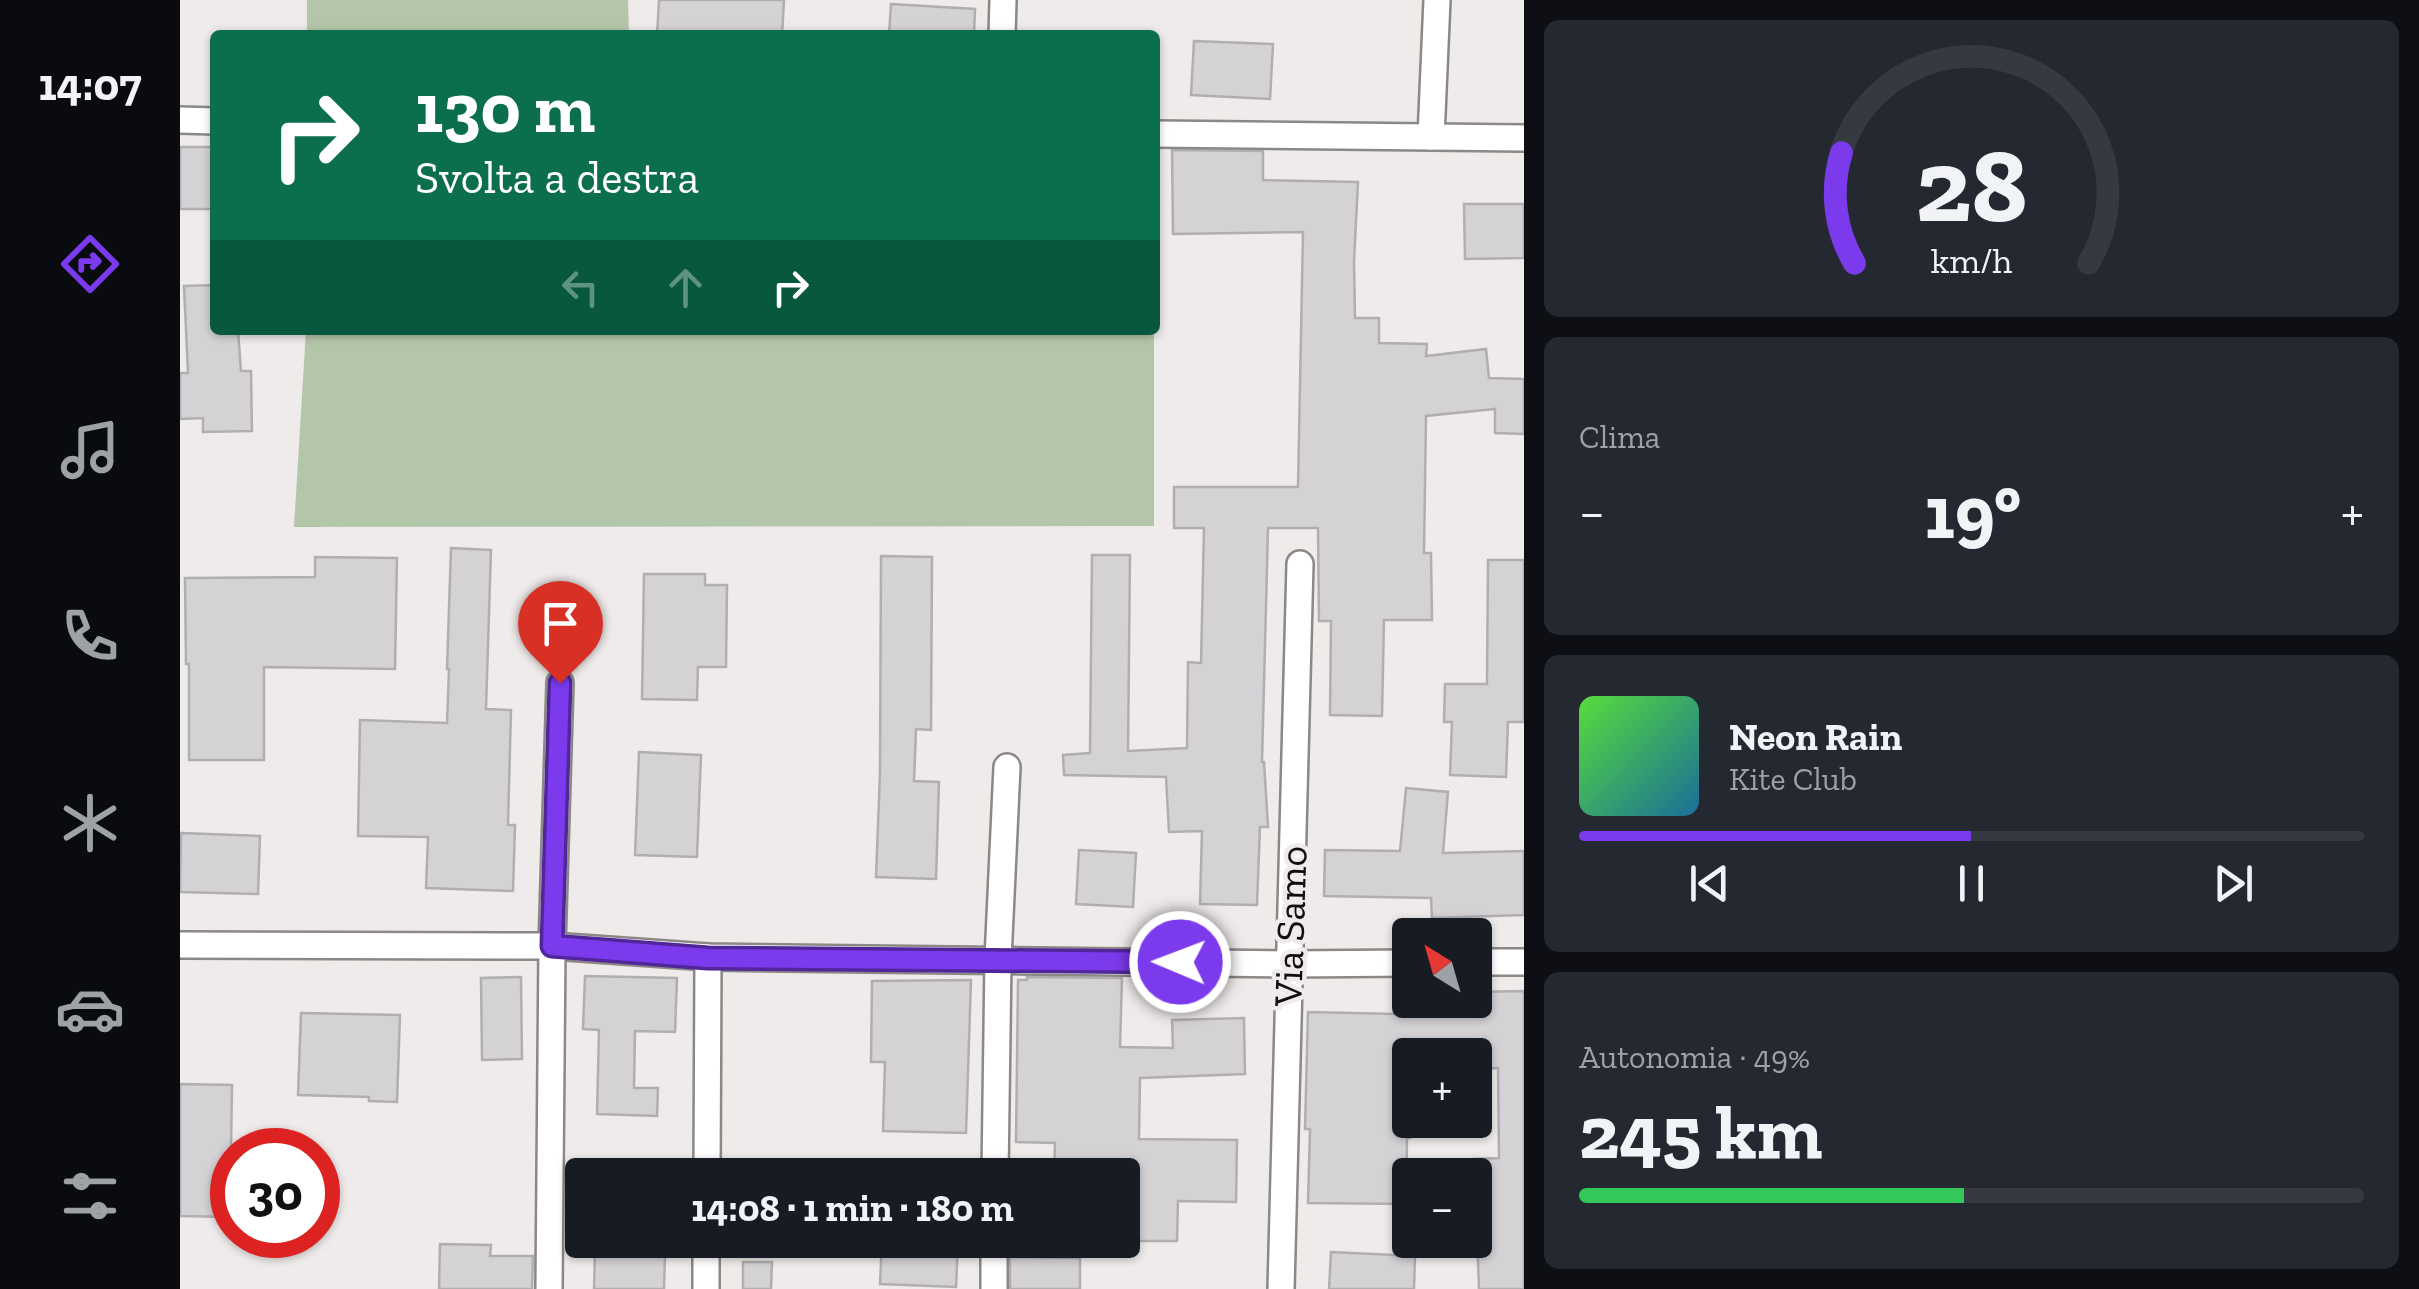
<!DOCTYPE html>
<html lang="it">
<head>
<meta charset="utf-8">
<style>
  body { margin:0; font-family:"Zilla Slab",serif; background:#242831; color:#f1f3f6; height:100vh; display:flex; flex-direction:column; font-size:38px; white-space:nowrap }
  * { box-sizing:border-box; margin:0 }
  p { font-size:32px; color:#9ea1a6 }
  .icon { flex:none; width:55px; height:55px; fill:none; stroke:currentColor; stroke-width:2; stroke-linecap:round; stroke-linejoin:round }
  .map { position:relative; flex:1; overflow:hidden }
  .sheet { display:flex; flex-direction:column; gap:20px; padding:20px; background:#0d0f14; width:895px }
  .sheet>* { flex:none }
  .hud { position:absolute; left:30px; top:30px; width:950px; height:305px; border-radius:10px; box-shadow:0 2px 8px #0004; background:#0b6e4f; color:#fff; overflow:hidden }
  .needle { width:65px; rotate:323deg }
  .fabs { position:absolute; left:1212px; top:918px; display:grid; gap:20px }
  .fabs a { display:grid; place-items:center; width:100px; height:100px; border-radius:10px; background:#171b24; box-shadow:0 2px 8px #0004; font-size:50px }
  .speed { position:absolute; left:30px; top:1128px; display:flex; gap:20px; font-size:50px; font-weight:700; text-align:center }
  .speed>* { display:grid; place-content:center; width:130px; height:130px; border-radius:50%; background:#171b24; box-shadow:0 2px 8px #0004; line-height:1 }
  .speed .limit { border:15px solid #d22; background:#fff; color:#111 }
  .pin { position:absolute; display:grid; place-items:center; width:85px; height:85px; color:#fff; margin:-102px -42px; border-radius:50% 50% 50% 0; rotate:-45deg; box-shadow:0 0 10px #0007 }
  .pin .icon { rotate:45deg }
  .me { position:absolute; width:110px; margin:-55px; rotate:271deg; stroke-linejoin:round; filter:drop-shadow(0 0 8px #0008) }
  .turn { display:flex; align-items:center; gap:35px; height:210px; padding:0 40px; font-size:45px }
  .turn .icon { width:130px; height:130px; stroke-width:2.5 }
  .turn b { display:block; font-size:70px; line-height:85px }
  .lanes { display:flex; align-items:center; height:95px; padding:0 40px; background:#0003; justify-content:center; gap:50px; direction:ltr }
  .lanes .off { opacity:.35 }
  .big { font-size:75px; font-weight:800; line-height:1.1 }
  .sheet .card { flex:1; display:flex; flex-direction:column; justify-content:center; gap:15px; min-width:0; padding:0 35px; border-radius:15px; background:#242831 }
  .sheet .dial { align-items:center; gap:0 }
  .dial svg { height:260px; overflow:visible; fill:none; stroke:#363941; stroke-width:7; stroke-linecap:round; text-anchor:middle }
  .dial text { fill:#f1f3f6; stroke:none }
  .song { display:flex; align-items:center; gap:30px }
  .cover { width:120px; height:120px; border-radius:15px; background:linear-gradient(135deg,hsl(110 70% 55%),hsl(200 70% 35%)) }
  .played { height:10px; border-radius:5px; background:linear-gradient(90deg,#7c3aed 50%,#363941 50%) }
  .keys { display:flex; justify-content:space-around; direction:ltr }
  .heat { display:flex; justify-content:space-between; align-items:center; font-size:55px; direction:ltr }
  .charge { height:15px; border-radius:8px; background:linear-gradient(90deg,#34c759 49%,#363941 0) }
  .trip { position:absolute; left:385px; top:1158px; width:575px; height:100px; border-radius:10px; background:#171b24; box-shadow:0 2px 8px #0004; font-weight:800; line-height:100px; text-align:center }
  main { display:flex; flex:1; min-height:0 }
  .tabs { display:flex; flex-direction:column; width:180px; justify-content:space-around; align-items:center; background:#090b0e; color:#9ea1a6 }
  .tabs .icon { width:70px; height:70px }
  .tabs .active { color:#7c3aed }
  .tabs b { font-size:45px; color:#f1f3f6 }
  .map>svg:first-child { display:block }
  .green { fill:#b4c6aa }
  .building { fill:#d4d2d5; stroke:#b0aeb1; stroke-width:2.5 }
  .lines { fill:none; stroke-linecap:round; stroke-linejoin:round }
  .street-casing { stroke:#8b8886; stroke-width:30 }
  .street { stroke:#fff; stroke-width:25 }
  .route-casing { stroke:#51269a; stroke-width:25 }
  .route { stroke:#7c3aed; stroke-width:18 }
  .labels { text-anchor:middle; stroke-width:9; stroke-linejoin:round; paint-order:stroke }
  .street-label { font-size:40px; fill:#0f0d0d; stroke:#efebea }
</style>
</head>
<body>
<main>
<nav class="tabs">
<b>14:07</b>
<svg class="icon active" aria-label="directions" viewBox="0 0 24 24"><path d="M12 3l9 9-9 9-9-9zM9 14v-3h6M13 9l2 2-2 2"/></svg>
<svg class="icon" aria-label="music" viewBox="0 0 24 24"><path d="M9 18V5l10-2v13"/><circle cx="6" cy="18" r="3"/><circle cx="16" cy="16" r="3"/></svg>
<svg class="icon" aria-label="phone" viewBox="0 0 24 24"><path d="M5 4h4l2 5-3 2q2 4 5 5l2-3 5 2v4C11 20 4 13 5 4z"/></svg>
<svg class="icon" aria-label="climate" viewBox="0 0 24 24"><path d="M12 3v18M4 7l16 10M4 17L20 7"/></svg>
<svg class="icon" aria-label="car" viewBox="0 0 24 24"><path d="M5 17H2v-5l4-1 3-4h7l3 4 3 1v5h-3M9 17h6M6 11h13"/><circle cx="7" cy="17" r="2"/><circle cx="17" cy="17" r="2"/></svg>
<svg class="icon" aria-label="filters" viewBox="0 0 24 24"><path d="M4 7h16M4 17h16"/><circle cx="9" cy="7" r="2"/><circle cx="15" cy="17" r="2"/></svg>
</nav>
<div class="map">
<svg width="1344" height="1289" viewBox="0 0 1344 1289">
  <rect width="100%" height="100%" fill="#efebea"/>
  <!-- green -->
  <g class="green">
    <polygon points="127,0 448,0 449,35 127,35"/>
    <polygon points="126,330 974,330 974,526 114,527"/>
  </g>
  <!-- building -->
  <g class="building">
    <polygon points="479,0 604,0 602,35 477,35"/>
    <polygon points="711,4 795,9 794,35 709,35"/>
    <polygon points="1014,41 1093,44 1090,99 1011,95"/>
    <rect x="0" y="147" width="35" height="62"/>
    <polygon points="992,150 1083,151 1083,180 1178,182 1174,261 1175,318 1199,318 1199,343 1247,344 1246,356 1306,349 1309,378 1344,379 1344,434 1315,433 1315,409 1246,416 1244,553 1251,553 1252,620 1204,620 1202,716 1150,715 1151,621 1139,621 1138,528 1088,528 1082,762 1084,762 1088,827 1080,827 1077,905 1020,904 1022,831 989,832 986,777 884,775 883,755 910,753 912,555 950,555 948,751 1007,748 1008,662 1021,663 1024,528 994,528 994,487 1118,487 1123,232 993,234"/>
    <polygon points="1284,204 1344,204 1344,258 1285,259"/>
    <polygon points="35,285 35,330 58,330 61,371 71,371 72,431 23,432 23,418 0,419 0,373 8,373 4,286"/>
    <polygon points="271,548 311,550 306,709 331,710 328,825 335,825 333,891 246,888 248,837 178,836 180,720 267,723 269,669 267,669"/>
    <polygon points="701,556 752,557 751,730 736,729 734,781 759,782 756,879 696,877 700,772"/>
    <polygon points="135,557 217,558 215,669 84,667 84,760 9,760 9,664 6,664 5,578 135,577"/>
    <polygon points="1308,560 1344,560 1344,722 1328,722 1326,777 1270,775 1272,722 1264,722 1265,684 1307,684"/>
    <polygon points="464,574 525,574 525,585 547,585 546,667 518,667 517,700 462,699"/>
    <polygon points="459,752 521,755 517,857 455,855"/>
    <polygon points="1226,788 1268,792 1263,853 1344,851 1344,915 1252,918 1251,898 1144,896 1145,850 1220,851"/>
    <polygon points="1,833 80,836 78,894 0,892"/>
    <polygon points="899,850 956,853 953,907 896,904"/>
    <polygon points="405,976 497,978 495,1032 455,1031 454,1088 478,1088 477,1116 417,1114 419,1030 403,1029"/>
    <polygon points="341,977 342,1059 302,1060 301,978"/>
    <polygon points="847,977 942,978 940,1047 993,1048 992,1020 1064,1018 1065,1074 960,1078 959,1139 1057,1140 1056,1202 998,1201 997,1241 942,1241 942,1175 874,1175 875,1143 836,1142 838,980 847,980"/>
    <polygon points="791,980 786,1133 703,1131 705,1062 691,1062 692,981"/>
    <polygon points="1344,991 1344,1289 1299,1289 1294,1159 1319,1158 1318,1068 1295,1069 1295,1055 1230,1055 1230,1138 1227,1138 1226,1204 1128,1203 1130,1129 1125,1129 1128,1012 1263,1015 1263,1000 1295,1000 1295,992"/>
    <polygon points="121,1013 220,1015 217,1102 189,1101 189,1097 118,1095"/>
    <polygon points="0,1084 52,1085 50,1217 0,1216"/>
    <polygon points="702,1240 778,1241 776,1287 700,1284"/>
    <polygon points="260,1244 311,1245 310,1256 353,1256 352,1289 259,1289"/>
    <polygon points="415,1252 485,1254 484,1289 414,1289"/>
    <polygon points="1151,1252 1235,1256 1234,1289 1149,1289"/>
    <polygon points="830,1257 900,1258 900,1289 830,1289"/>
    <polygon points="563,1262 592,1262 591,1289 563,1289"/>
  </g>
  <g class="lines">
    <!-- street casing -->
    <g class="street-casing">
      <g id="street">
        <polyline points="822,35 823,0"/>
        <polyline points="0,120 35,121"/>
        <polyline points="975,134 1344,138"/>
        <polyline points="1251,137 1257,0"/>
        <polyline points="0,945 372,946 528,957 1109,964 1230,963"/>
        <polyline points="1295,962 1344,962"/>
        <polyline points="527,1175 528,957"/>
        <polyline points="815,1175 818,959 827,767"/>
        <polyline points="369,1289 372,946 380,683"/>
        <polyline points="526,1289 526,1240"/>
        <polyline points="814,1289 814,1240"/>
        <polyline points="1101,1289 1120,564"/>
      </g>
    </g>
    <!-- street -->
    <use href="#street" class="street"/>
  </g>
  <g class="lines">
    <!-- route casing -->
    <g class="route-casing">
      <polyline id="route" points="380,683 372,946 528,958 1000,962"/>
    </g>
    <!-- route -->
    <use href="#route" class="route"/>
  </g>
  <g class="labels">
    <!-- street labels -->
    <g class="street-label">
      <text transform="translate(1110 926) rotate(-88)" y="14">Via Samo</text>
    </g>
  </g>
</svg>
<div class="fabs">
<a><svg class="needle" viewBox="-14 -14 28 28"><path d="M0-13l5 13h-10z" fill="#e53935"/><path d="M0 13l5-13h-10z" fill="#9ea1a6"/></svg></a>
<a>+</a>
<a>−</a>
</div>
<div class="speed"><div class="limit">30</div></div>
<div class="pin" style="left:380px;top:683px;background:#d93025"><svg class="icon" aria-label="arrive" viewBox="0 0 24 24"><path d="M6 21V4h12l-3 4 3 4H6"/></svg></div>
<svg class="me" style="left:1000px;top:962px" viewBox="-20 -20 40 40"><circle r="17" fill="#7c3aed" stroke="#fff" stroke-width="3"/><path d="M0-11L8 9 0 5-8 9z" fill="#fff"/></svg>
<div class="trip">14:08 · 1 min · 180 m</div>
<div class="hud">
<div class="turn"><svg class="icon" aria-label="right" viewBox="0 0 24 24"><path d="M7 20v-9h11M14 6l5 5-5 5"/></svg><div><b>130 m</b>Svolta a destra</div></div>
<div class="lanes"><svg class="icon off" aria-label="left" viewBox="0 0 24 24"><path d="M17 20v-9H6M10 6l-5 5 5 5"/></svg><svg class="icon off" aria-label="ahead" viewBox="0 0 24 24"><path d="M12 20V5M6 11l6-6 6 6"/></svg><svg class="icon" aria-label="right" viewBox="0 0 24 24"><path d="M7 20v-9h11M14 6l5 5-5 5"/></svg></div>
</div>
</div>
<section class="sheet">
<div class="card dial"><svg viewBox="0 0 100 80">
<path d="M14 69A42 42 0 1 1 86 69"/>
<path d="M14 69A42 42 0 0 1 10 35" stroke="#7c3aed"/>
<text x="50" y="56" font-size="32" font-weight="700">28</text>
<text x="50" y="72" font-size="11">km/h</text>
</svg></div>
<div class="card"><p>Clima</p>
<div class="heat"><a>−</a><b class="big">19°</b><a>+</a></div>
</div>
<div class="card">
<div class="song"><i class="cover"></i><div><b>Neon Rain</b><p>Kite Club</p></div></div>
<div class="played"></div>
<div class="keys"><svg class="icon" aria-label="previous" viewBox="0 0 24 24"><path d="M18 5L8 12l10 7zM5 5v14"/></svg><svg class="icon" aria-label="pause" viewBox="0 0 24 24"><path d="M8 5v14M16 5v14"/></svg><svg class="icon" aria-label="next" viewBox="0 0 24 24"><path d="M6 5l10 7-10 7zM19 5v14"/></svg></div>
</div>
<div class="card"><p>Autonomia · 49%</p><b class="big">245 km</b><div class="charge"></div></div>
</section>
</main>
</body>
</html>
